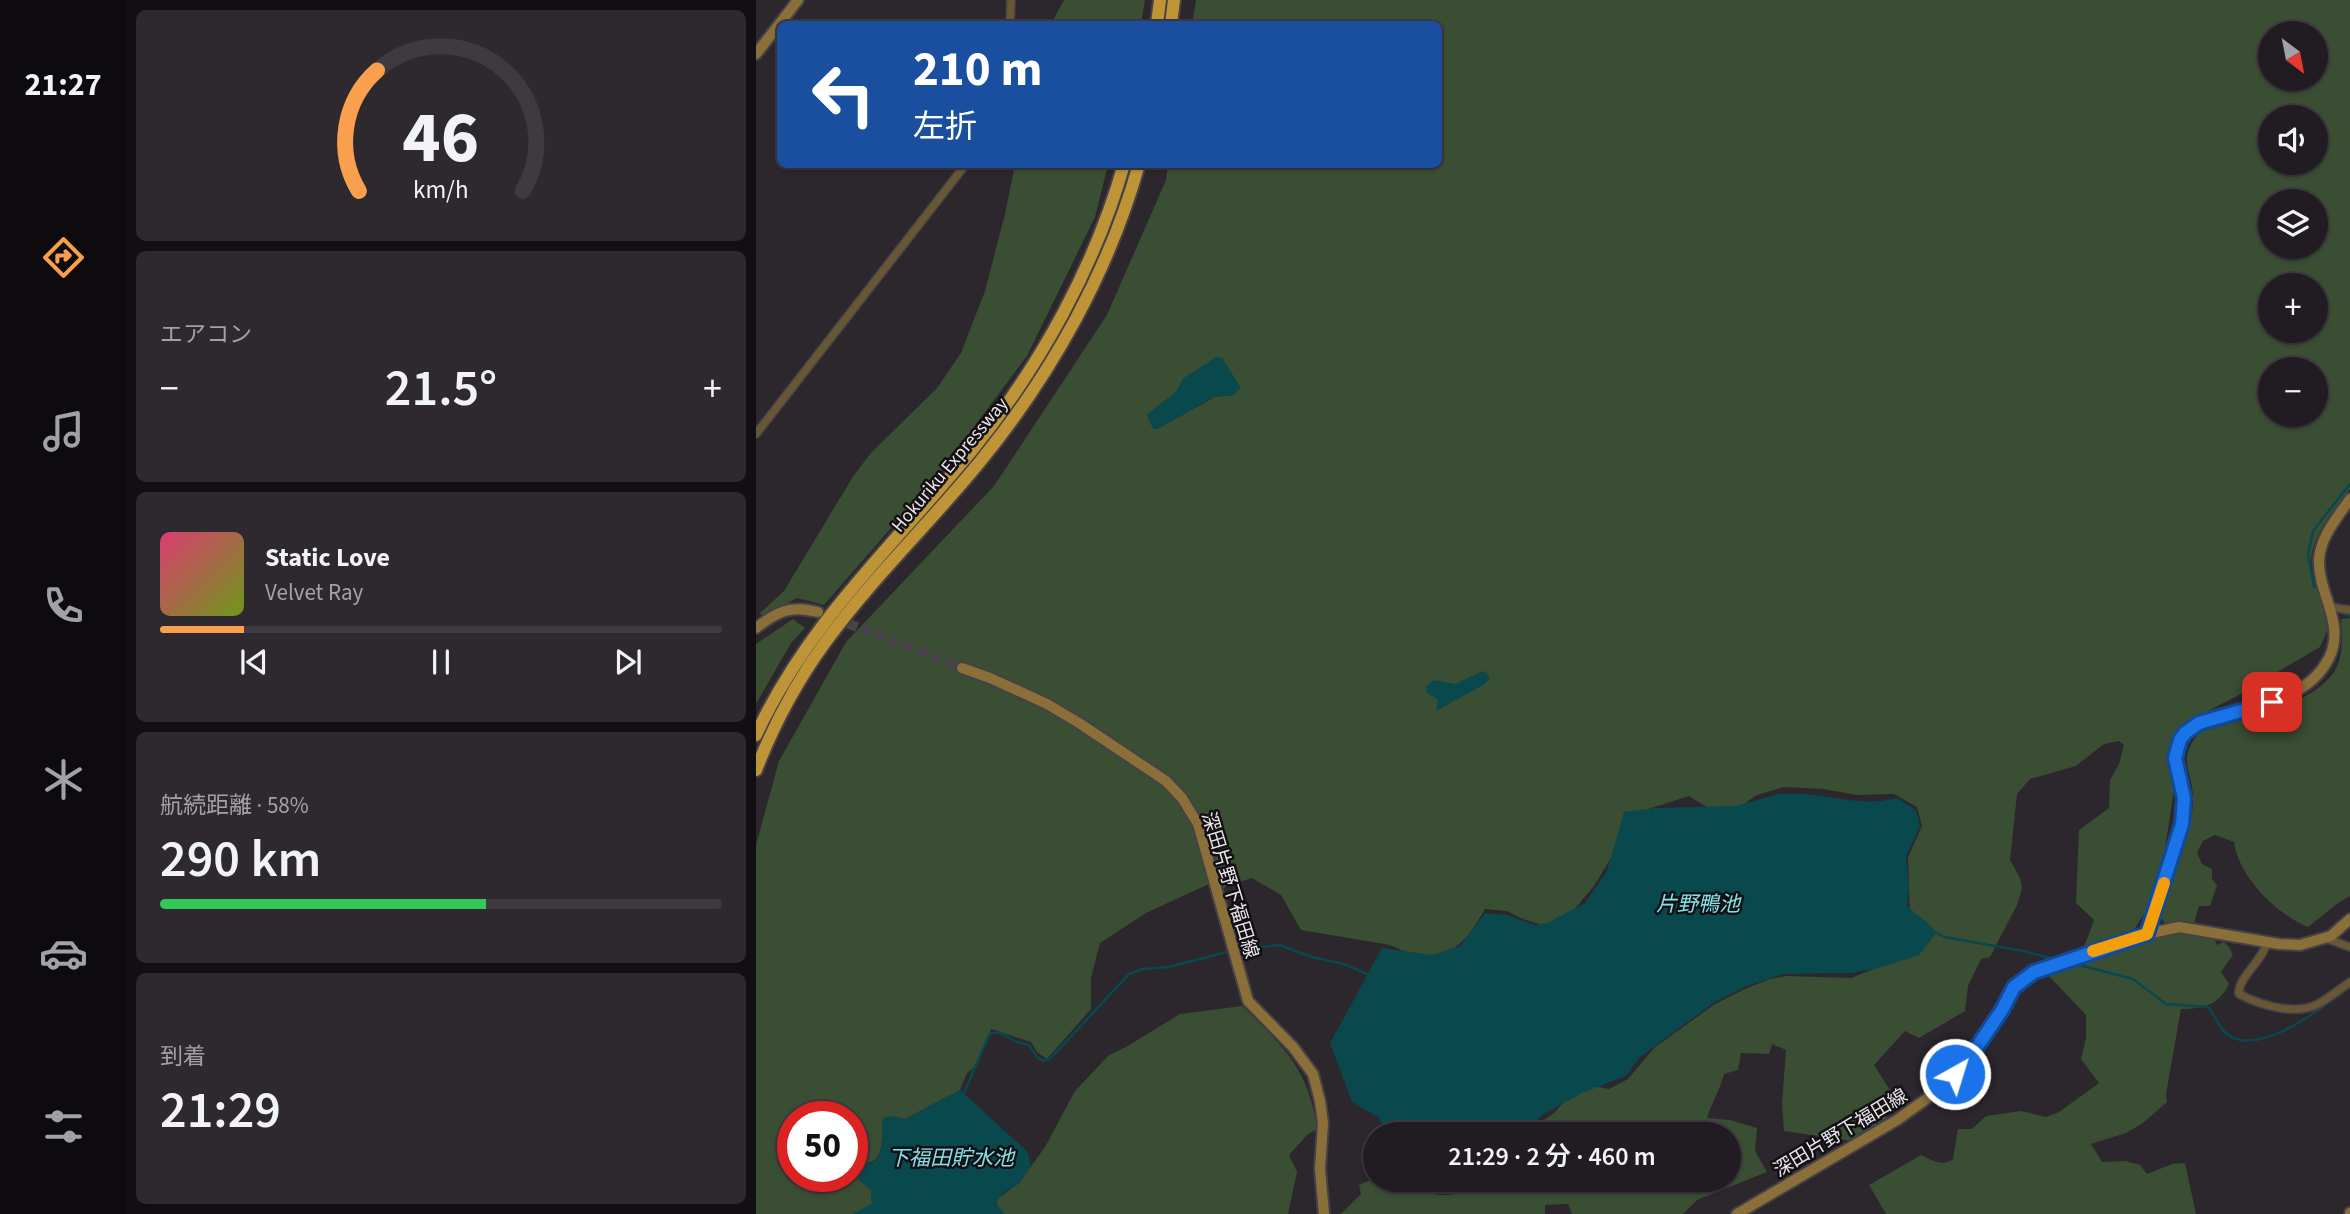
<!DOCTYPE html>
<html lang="ja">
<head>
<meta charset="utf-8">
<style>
  body { margin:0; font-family:"Source Sans 3","Noto Sans JP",sans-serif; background:#2d292f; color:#f1f3f6; height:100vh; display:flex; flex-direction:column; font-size:26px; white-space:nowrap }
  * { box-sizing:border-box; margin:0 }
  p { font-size:23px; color:#a2a1a5 }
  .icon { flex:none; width:38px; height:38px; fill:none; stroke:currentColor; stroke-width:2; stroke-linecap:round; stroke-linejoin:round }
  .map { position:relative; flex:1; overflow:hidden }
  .sheet { display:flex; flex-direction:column; gap:10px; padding:10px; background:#120f13; width:630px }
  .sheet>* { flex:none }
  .guide { position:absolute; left:21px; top:21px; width:665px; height:147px; border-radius:10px; box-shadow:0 2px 5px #0004,0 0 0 2px #3e3a40; background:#1a4fa0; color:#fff; overflow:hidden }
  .needle { width:46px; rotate:148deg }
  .tools { position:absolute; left:1502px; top:21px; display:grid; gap:14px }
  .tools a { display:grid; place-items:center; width:70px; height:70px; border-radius:50%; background:#211c22; box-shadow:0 2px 5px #0004,0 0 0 2px #3e3a40; font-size:35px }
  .speed { position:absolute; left:21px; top:1101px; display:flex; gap:14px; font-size:35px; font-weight:700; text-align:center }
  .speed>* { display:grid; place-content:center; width:91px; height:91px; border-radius:50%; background:#211c22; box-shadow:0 2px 5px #0004,0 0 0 2px #3e3a40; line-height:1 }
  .speed .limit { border:10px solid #d22; background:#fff; color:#111 }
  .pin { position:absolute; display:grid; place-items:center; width:60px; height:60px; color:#fff; margin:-30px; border-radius:14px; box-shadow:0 4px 10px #0006 }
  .me { position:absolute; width:77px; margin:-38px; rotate:39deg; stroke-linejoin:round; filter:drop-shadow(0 0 5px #0008) }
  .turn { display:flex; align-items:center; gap:24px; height:147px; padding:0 21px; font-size:32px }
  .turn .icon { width:91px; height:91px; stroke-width:2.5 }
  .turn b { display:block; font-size:49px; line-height:60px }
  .big { font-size:52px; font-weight:600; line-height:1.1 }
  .sheet .tile { flex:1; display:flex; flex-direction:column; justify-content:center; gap:10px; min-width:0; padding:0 24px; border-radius:10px; background:#2d292f }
  .sheet .dial { align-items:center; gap:0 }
  .dial svg { height:182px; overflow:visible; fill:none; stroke:#3e3a40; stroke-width:7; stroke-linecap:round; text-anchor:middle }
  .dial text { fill:#f1f3f6; stroke:none }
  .song { display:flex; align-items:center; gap:21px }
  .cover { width:84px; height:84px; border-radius:10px; background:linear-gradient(135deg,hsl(340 70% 55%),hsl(80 70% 35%)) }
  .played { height:7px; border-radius:4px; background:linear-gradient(90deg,#fa9f4e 15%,#3e3a40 15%) }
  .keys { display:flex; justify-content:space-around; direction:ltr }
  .heat { display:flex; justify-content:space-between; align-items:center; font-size:38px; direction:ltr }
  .charge { height:10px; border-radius:5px; background:linear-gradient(90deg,#34c759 58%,#3e3a40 0) }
  .trip { position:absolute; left:607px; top:1122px; width:378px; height:70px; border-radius:35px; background:#211c22; box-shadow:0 2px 5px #0004,0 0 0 2px #3e3a40; font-weight:600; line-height:70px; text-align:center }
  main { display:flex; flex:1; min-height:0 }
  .menu { display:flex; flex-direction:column; width:126px; justify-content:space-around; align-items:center; background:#0d0b0e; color:#a2a1a5 }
  .menu .icon { width:49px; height:49px }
  .menu .active { color:#fa9f4e }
  .menu b { font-size:32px; color:#f1f3f6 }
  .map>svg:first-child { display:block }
  .green { fill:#3a4e34; fill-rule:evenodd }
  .water { fill:#09494d }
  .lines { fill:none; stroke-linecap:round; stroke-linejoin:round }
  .stream { stroke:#09494d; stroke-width:2.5 }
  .secondary-tunnel { stroke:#484349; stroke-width:10; stroke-dasharray:10 5; stroke-linecap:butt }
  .street-casing { stroke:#464147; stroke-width:10 }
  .secondary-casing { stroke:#464147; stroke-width:14 }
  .highway-casing { stroke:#464147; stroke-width:16 }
  .street { stroke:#675735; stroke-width:7 }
  .secondary { stroke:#8a7038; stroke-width:10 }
  .highway { stroke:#be9437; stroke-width:12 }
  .route-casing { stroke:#114b97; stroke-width:18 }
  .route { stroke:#1a73e8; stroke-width:12 }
  .slow { stroke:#f59e0b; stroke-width:12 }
  .labels { text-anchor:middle; stroke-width:5; stroke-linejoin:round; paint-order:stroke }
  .street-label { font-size:19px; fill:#e9e5ea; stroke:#131013 }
  .water-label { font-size:21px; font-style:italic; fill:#84e1e8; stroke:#131013 }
</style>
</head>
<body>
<main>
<nav class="menu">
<b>21:27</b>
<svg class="icon active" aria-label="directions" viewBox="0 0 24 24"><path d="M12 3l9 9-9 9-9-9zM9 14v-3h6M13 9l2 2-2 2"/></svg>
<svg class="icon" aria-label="music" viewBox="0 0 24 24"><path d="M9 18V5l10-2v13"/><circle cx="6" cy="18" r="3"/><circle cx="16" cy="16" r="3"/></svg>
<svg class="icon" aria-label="phone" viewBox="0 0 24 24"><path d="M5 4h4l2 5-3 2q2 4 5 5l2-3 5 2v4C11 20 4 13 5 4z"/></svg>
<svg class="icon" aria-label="climate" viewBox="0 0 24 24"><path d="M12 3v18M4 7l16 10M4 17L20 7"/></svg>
<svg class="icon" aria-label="car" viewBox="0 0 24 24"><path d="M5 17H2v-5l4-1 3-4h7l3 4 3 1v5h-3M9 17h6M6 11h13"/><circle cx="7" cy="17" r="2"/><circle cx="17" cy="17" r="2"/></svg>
<svg class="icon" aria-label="filters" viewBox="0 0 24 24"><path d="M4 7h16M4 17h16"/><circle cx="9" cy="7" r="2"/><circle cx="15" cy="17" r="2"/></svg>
</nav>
<section class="sheet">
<div class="tile dial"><svg viewBox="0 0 100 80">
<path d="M14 69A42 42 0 1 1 86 69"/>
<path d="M14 69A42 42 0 0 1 22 16" stroke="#fa9f4e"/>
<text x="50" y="56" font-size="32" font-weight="700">46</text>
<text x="50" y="72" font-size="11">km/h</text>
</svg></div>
<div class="tile"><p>エアコン</p>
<div class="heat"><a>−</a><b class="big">21.5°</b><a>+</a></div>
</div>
<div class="tile">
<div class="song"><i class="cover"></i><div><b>Static Love</b><p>Velvet Ray</p></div></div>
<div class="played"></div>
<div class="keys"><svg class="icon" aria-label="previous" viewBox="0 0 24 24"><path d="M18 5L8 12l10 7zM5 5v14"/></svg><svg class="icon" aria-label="pause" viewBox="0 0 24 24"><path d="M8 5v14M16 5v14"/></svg><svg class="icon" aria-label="next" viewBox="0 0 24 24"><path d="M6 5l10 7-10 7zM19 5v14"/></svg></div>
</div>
<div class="tile"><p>航続距離 · 58%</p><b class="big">290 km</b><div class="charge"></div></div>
<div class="tile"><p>到着</p><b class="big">21:29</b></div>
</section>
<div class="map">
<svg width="1594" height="1214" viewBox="0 0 1594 1214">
  <rect width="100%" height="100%" fill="#2c262d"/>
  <!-- green -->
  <g class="green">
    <polygon points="308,0 389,0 385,24 295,24"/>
    <path d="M440,0H1594V489C1577,512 1553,537 1555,567C1556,583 1569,609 1574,625L1564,647L1481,696L1435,720L1425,728L1412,749L1411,761L1418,790L1408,855L1391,909L1376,933L1327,950L1338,920L1320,903L1323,830L1353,808L1354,780L1363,764L1368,745L1363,741L1348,744L1320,766L1274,779L1261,794L1254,860L1264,878L1266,888L1261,905L1234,957L1225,959L1212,986L1209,1011L1163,1038L1149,1031L1118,1065L1137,1095L1124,1110L1132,1119L1097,1141L1028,1131L1026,1103L1030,1050L1016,1044L1013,1054L985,1053L982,1070L968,1074C964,1090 956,1102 951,1118L974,1120L1001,1128L999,1151L1011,1172L941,1200L927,1214H816L812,1204L789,1205V1214H585L605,1194L603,1185L619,1178L651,1180C662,1195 695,1200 711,1189C714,1186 716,1183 719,1180H973V1134H768L798,1113L813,1097L832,1085L853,1089L872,1079L898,1048L959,1004L991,988L1014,979L1029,976L1095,978L1145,958L1154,917L1152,857L1166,826L1161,807L1138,794L1101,795L1067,789L1028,787L1001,795L976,812L962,814L933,796L883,812L838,886L811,918L789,926L767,919L751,911L729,909C711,939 705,949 670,961L634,945L545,930L525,895L496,878L466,888L453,884L390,913L344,943L335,978V1009L291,1059L281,1052L275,1042L235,1029L219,1067L211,1073L204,1090L149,1119L139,1117L126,1121C126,1137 129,1166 106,1163L102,1179L115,1190L116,1205L97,1214H0V845L23,761L90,642L238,486L351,315L410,180L412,165L682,164V24H436ZM1514,33H1559V79H1514ZM1514,117H1559V163H1514ZM1514,201H1559V247H1514ZM1514,285H1559V331H1514ZM466,358L484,388L477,395L459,397L401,429L397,428L391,415L420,392L428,378ZM1514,369H1559V415H1514ZM37,1116H96V1176H37Z"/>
    <polygon points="259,165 352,165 339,217 271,356 188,467 68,605 41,598 7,617 4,613 28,591 98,475 115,453 181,388 205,353 229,291 249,214"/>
    <path d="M1594,618V896L1582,903L1552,927C1520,914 1483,877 1478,842L1459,835L1447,841L1441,853L1446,864L1456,869V879L1461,885L1454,906H1443L1438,923H1409L1402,915C1414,882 1437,834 1437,799C1437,769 1419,761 1444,732C1481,721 1557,705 1578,672C1588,656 1586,636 1585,619Z"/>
    <polygon points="37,619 49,628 35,643 0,704 0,644"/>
    <path d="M1436,932L1457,936L1461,945L1468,942L1473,947L1477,955L1465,972L1473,984C1463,1005 1447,1009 1425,1009L1410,1094L1411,1102L1387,1123L1370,1133L1335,1144L1346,1162L1369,1161L1384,1165L1391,1174L1416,1164L1429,1163L1440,1214H1130L1113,1185L1165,1155C1175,1160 1187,1167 1197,1159L1202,1129H1216L1230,1116L1265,1111L1290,1117L1303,1112L1343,1083L1325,1059L1330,1038V1015L1291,974L1292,971C1338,953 1387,938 1436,932Z"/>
    <path d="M486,1006C527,1046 553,1069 561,1129L551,1135L533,1155L541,1172L532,1214H249L240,1207L241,1199L263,1183L289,1147L319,1091L353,1055L370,1047L424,1014Z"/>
  </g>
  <!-- water -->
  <g class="water">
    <polygon points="460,357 466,358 485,388 477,395 458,397 401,429 397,428 391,415 420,392 428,378"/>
    <polygon points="727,671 731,673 734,678 729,684 680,711 682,700 670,692 671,685 678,680 699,684"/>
    <path d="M1022,794C1033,794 1045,793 1056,795C1086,798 1111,806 1141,798L1160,810L1164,826L1150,857L1153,887L1151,906C1161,916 1172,920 1180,933L1163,955L1123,968L1095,973L1027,974L991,986L959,1002L884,1057L870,1076L826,1093L788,1114L766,1134H632L622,1117L596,1102L574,1043L626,948L676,955L704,946L729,913L751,915L779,925L791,923L829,903L851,871L868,812L900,808L980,806Z"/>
    <path d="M204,1090L272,1152L275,1167L260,1186L248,1192L239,1203L249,1214H97L116,1204L115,1190L102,1179L98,1171L102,1164C105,1164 109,1165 113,1164C131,1160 124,1130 127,1118L134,1116L149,1119Z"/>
  </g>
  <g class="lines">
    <!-- stream -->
    <g class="stream">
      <polyline points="1558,587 1552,555 1557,531 1594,484"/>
      <polyline points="1588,614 1594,616"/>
      <polyline points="1179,932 1188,937 1267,951 1302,960"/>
      <polyline points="481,950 523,945 556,957 588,964 611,974"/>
      <path d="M1315,963L1377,979L1410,1004L1452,1007C1459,1014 1462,1028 1471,1034C1503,1059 1568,1006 1594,987"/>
      <polyline points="208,1093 234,1033 245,1033 261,1042 273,1045 281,1057 287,1061 294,1059 373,974 387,969 413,967 474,951"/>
    </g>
    <!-- secondary-tunnel -->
    <polyline class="secondary-tunnel" points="78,618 206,668"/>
    <!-- street casing -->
    <g class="street-casing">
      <g id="street">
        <polyline points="254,24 255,0"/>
        <polyline points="0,434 210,164"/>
        <polyline points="1574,607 1594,610"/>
        <polyline points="1569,938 1594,947"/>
        <path d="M1511,942C1506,963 1482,976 1483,994C1504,1005 1539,1016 1562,1004C1573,998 1584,989 1594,982"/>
      </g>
    </g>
    <!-- secondary casing -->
    <g class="secondary-casing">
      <g id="secondary">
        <polyline points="0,54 42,0"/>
        <path d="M0,628C22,611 34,605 62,612"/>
        <polyline points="206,668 234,678 291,704 323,723 410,781 426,798 442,824 492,1001 537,1047 557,1074 564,1101 567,1123 564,1169 568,1214"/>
        <path d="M1391,934C1399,909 1408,884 1415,858C1420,843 1427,828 1428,812C1430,786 1411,758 1427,735C1436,723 1451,721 1464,717C1503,706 1553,698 1573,658C1590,624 1562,594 1563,560C1564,537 1581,518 1594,499"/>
        <polyline points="981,1214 1141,1120 1180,1092 1210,1063 1246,1010 1258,987 1278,972 1391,934 1423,927 1523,944 1544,945 1575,936 1594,919"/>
        <polyline points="1594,1214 1594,1213"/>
      </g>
    </g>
    <!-- highway casing -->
    <g class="highway-casing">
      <g id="highway">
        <polyline points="401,24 404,0"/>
        <polyline points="415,24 418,0"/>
        <path d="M0,735C53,620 139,545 217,449C284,366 339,267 368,164"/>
        <path d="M0,770C18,724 42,679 71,640C119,575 177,520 227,458C296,373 353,271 383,164"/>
      </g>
    </g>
    <!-- street -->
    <use href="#street" class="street"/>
    <!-- secondary -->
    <use href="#secondary" class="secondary"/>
    <!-- highway -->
    <use href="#highway" class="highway"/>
  </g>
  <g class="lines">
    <!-- route casing -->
    <g class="route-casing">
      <polyline id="route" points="1199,1074 1210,1063 1246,1010 1258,987 1278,972 1391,934 1426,824 1428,798 1419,758 1424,740 1429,733 1443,723 1516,702"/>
    </g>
    <!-- route -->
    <use href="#route" class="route"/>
    <!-- slow -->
    <polyline class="slow" points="1337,951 1391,934 1408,883"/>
  </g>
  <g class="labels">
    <!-- street labels -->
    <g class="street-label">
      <text transform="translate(193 464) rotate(-50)" y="7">Hokuriku Expressway</text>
      <text transform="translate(475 885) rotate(73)" y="7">深田片野下福田線</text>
      <text transform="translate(1084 1132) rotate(-31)" y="7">深田片野下福田線</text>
    </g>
    <!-- water labels -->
    <g class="water-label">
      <text x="942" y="911">片野鴨池</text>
      <text x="195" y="1165">下福田貯水池</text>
    </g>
  </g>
</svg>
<div class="tools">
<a><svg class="needle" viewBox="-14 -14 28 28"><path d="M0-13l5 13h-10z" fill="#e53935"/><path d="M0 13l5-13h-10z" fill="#a2a1a5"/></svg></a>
<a><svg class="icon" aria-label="sound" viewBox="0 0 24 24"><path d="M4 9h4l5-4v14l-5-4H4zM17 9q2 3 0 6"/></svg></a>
<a><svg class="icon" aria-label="layers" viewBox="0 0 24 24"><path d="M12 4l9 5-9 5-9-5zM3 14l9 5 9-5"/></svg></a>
<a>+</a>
<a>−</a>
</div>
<div class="speed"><div class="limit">50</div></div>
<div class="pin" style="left:1516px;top:702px;background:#d93025"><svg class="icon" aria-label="arrive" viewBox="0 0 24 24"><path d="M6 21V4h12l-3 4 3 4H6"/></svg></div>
<svg class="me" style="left:1199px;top:1074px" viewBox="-20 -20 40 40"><circle r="17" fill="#1a73e8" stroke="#fff" stroke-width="3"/><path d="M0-11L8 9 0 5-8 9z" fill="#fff"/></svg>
<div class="trip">21:29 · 2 分 · 460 m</div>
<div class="guide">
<div class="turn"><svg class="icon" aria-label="left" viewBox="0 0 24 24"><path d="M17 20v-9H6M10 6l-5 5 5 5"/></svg><div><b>210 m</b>左折</div></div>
</div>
</div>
</main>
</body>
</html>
